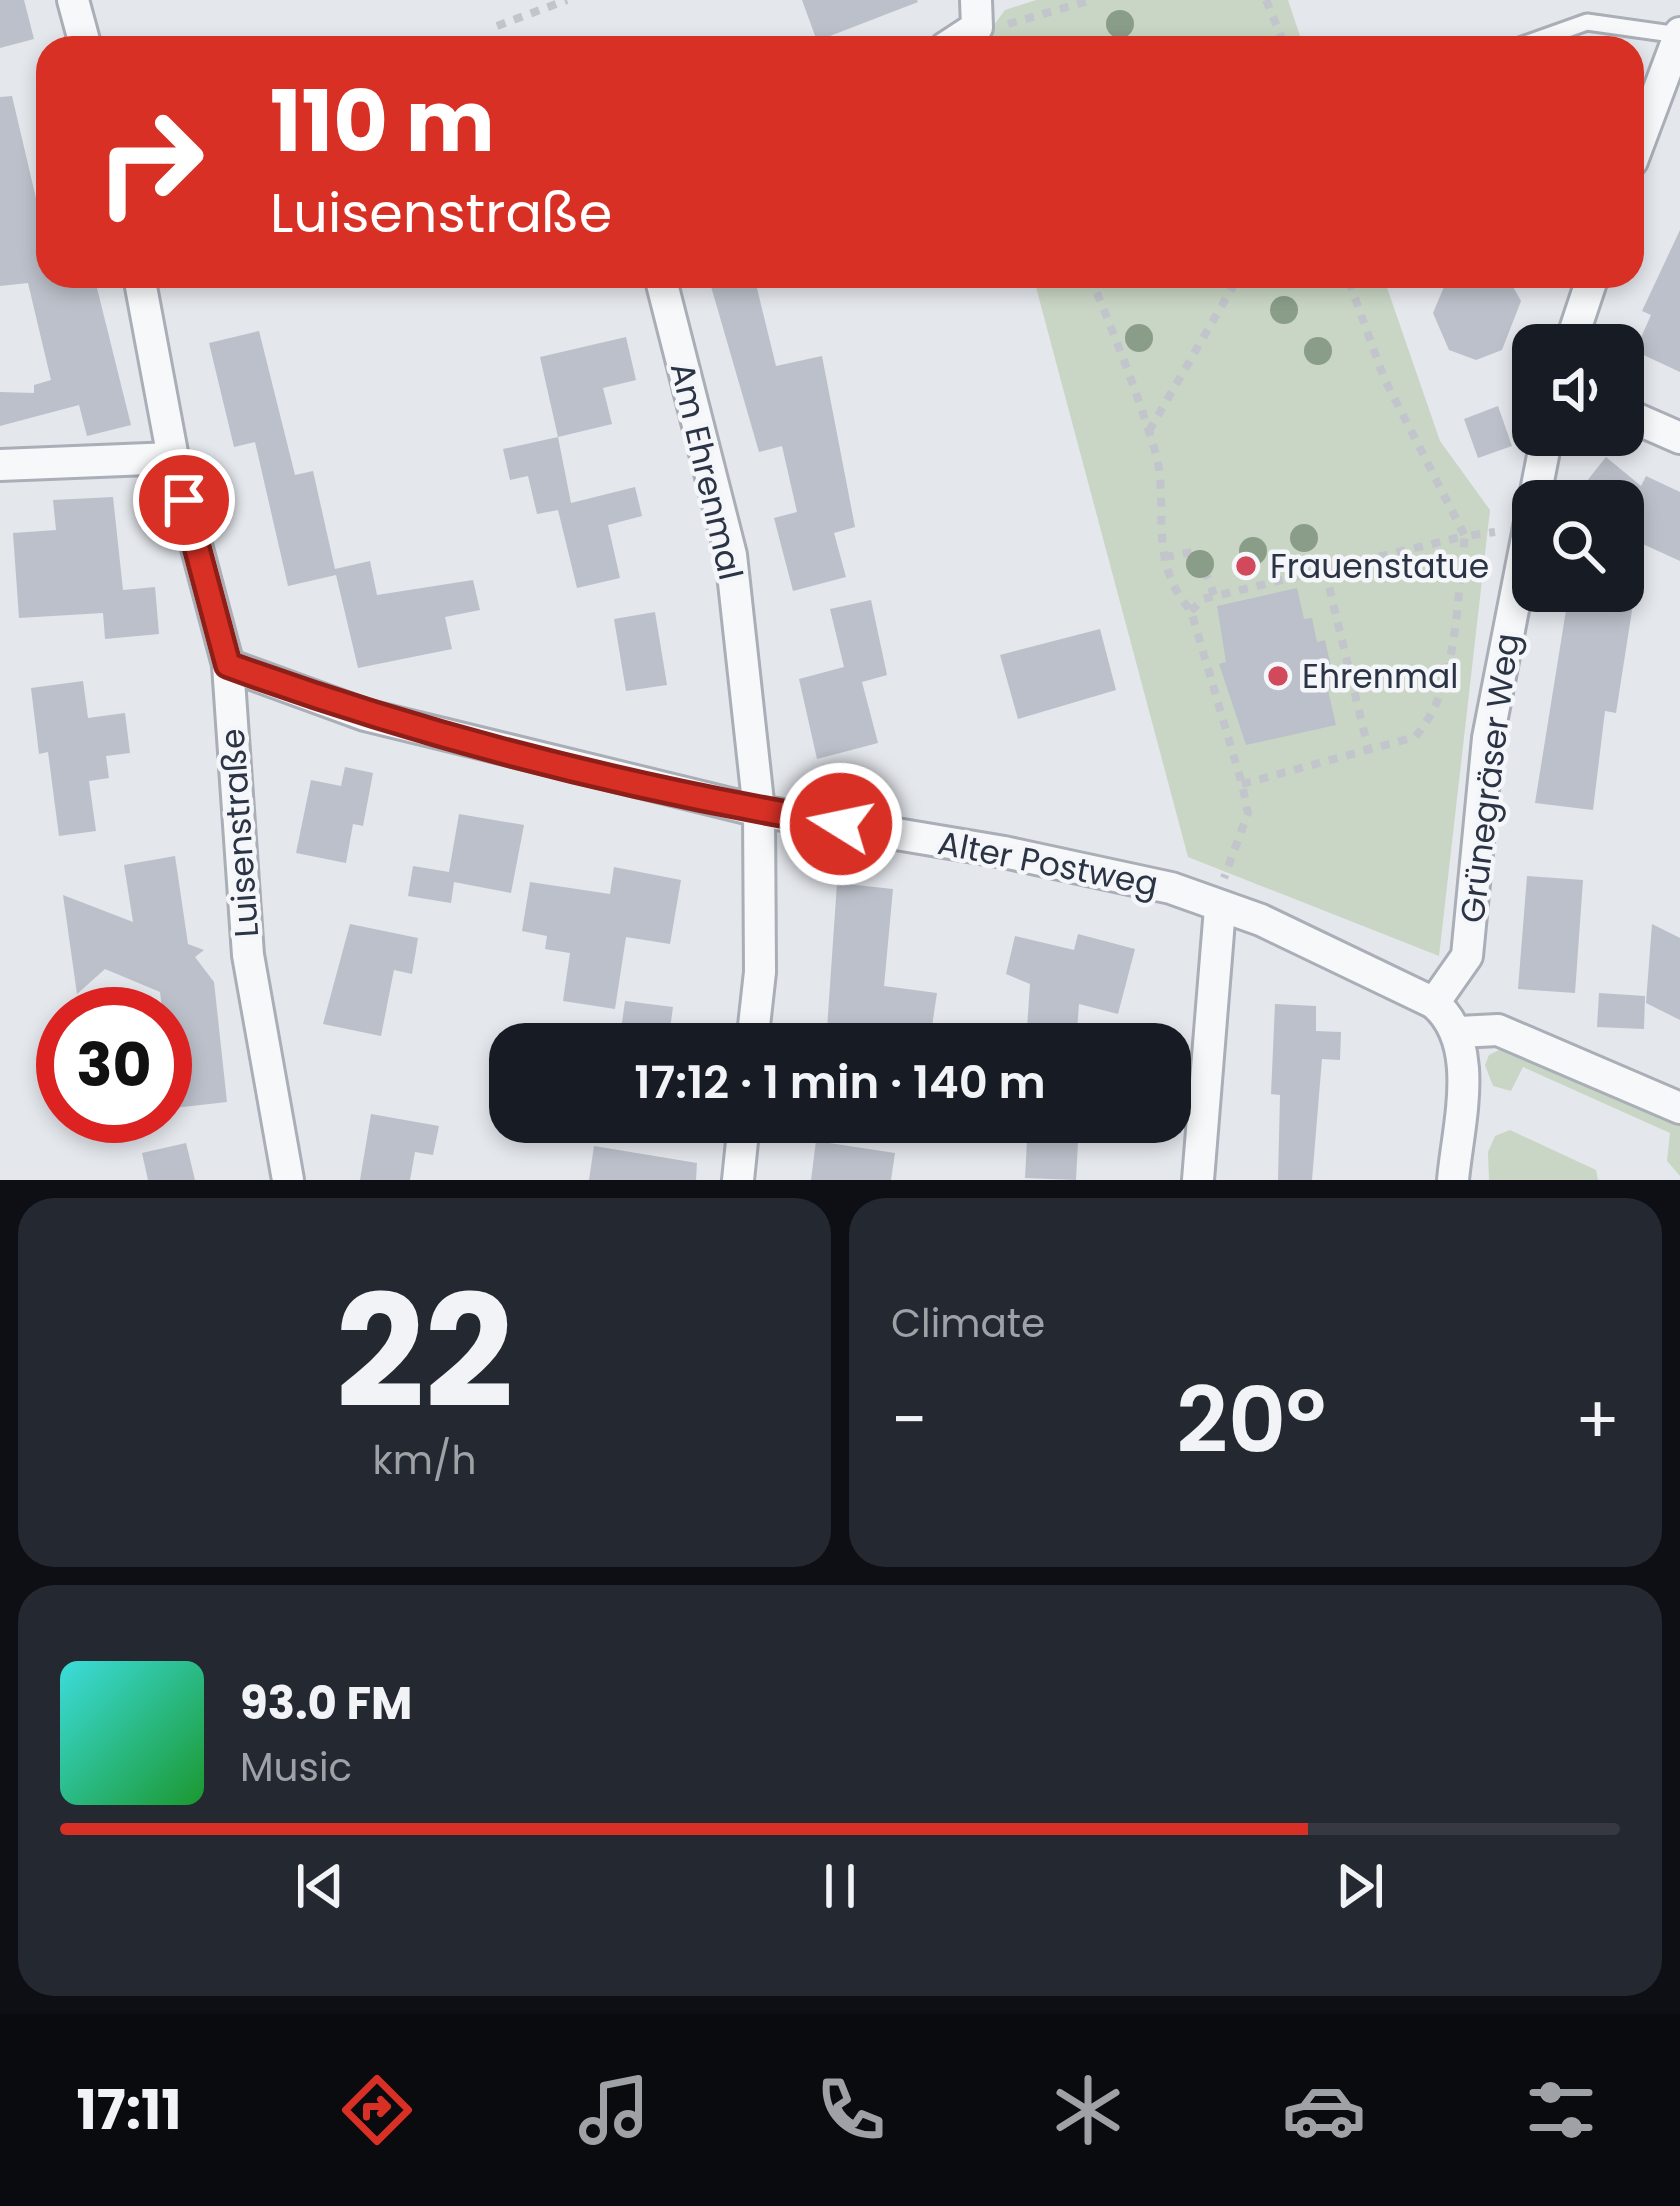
<!DOCTYPE html>
<html lang="en">
<head>
<meta charset="utf-8">
<style>
  body { margin:0; font-family:Poppins,sans-serif; background:#242831; color:#f1f3f6; height:100vh; display:flex; flex-direction:column; font-size:45px; white-space:nowrap }
  * { box-sizing:border-box; margin:0 }
  p { font-size:39px; color:#9ea1a6 }
  .icon { flex:none; width:66px; height:66px; fill:none; stroke:currentColor; stroke-width:2; stroke-linecap:round; stroke-linejoin:round }
  .map { position:relative; height:1180px; overflow:hidden }
  .panel { display:flex; flex-direction:column; gap:18px; padding:18px; background:#0d0f14; flex:1 }
  .panel>* { flex:none }
  .guide { position:absolute; left:36px; top:36px; width:1608px; height:252px; border-radius:36px; box-shadow:0 6px 18px #0003; background:#d93025; color:#fff; overflow:hidden }
  .fabs { position:absolute; left:1512px; top:324px; display:grid; gap:24px }
  .fabs a { display:grid; place-items:center; width:132px; height:132px; border-radius:24px; background:#171b24; box-shadow:0 6px 18px #0003; font-size:60px }
  .speed { position:absolute; left:36px; top:987px; display:flex; gap:24px; font-size:60px; font-weight:700; text-align:center }
  .speed>* { display:grid; place-content:center; width:156px; height:156px; border-radius:50%; background:#171b24; box-shadow:0 6px 18px #0003; line-height:1 }
  .speed .limit { border:18px solid #d22; background:#fff; color:#111 }
  .pin { position:absolute; display:grid; place-items:center; width:102px; height:102px; color:#fff; margin:-51px; border:6px solid #fff; border-radius:50%; box-shadow:0 3px 12px #0007 }
  .me { position:absolute; width:132px; margin:-66px; rotate:280deg; stroke-linejoin:round; filter:drop-shadow(0 0 9px #0008) }
  .turn { display:flex; align-items:center; gap:42px; height:252px; padding:0 36px; font-size:54px }
  .turn .icon { width:156px; height:156px; stroke-width:2.5 }
  .turn b { display:block; font-size:84px; line-height:102px }
  .big { font-size:90px; font-weight:600; line-height:1.1 }
  .panel .tile { flex:1; display:flex; flex-direction:column; justify-content:center; gap:18px; min-width:0; padding:0 42px; border-radius:36px; background:#242831 }
  .panel .dial { align-items:center; gap:0 }
  .dial b { font-size:156px; line-height:1 }
  .song { display:flex; align-items:center; gap:36px }
  .cover { width:144px; height:144px; border-radius:18px; background:linear-gradient(135deg,hsl(180 70% 55%),hsl(130 70% 35%)) }
  .played { height:12px; border-radius:6px; background:linear-gradient(90deg,#d93025 80%,#363941 80%) }
  .keys { display:flex; justify-content:space-around; direction:ltr }
  .heat { display:flex; justify-content:space-between; align-items:center; font-size:66px; direction:ltr }
  .panel .tiles { flex:1; display:grid; gap:18px; grid-template-columns:1fr 1fr }
  .tile:last-child { grid-column:span 2 }
  .trip { position:absolute; left:489px; top:1023px; width:702px; height:120px; border-radius:36px; background:#171b24; box-shadow:0 6px 18px #0003; font-weight:600; line-height:120px; text-align:center }
  .menu { display:flex; height:192px; justify-content:space-around; align-items:center; background:#090b0e; color:#9ea1a6 }
  .menu .icon { width:84px; height:84px }
  .menu .current { color:#d93025 }
  .menu b { font-size:54px; color:#f1f3f6 }
  .map>svg:first-child { display:block }
  .green { fill:#c9d6c5 }
  .building { fill:#bbc0ca }
  .lines { fill:none; stroke-linecap:round; stroke-linejoin:round }
  .service-casing { stroke:#a9aeb7; stroke-width:21 }
  .minor-casing { stroke:#a9aeb7; stroke-width:36 }
  .path { stroke:#c2c5cb; stroke-width:8; stroke-dasharray:9 9; stroke-linecap:butt }
  .service { stroke:#f7f8fa; stroke-width:15 }
  .minor { stroke:#f7f8fa; stroke-width:30 }
  .tree { fill:#899d89 }
  .route-casing { stroke:#8d1f18; stroke-width:30 }
  .route { stroke:#d93025; stroke-width:21 }
  .poi-dot { fill:#d1495b; stroke:#f4f6f9; stroke-width:4.5 }
  .labels { text-anchor:middle; stroke-width:9; stroke-linejoin:round; paint-order:stroke }
  .street-label { font-size:33px; fill:#2b3445; stroke:#f4f6f9 }
  .poi-label { font-size:33px; fill:#2b3445; stroke:#f4f6f9; text-anchor:start }
</style>
</head>
<body>
<div class="map">
<svg width="1680" height="1180" viewBox="0 0 1680 1180">
  <rect width="100%" height="100%" fill="#e4e7ec"/>
  <!-- green -->
  <g class="green">
    <polygon points="1036,0 1288,0 1304,48 977,48 1005,10"/>
    <polygon points="1033,276 1383,276 1440,441 1490,510 1439,956 1188,857"/>
    <polygon points="1507,1046 1680,1124 1680,1176 1667,1161 1670,1133 1523,1067 1511,1091 1493,1086 1485,1065 1489,1055"/>
    <polygon points="1510,1130 1596,1170 1598,1180 1489,1180 1488,1152 1495,1136"/>
  </g>
  <!-- building -->
  <g class="building">
    <polygon points="0,0 24,0 34,39 0,48"/>
    <polygon points="802,0 917,0 918,2 817,41"/>
    <polygon points="12,96 43,228 48,228 48,276 94,276 131,425 87,436 79,405 0,426 0,392 34,393 34,385 51,380 28,283 0,286 0,97"/>
    <polygon points="1680,230 1680,372 1635,351 1651,315 1642,311"/>
    <polygon points="708,276 754,276 776,366 822,356 855,527 834,533 846,577 793,591 774,518 797,512 782,446 759,452"/>
    <polygon points="1460,276 1507,276 1521,301 1502,350 1476,360 1449,350 1433,313 1446,282"/>
    <polygon points="259,331 295,475 313,471 335,569 370,561 377,595 473,580 480,610 445,617 452,649 358,668 336,575 288,586 255,442 234,447 209,343"/>
    <polygon points="626,337 636,380 603,388 612,424 558,437 540,357"/>
    <polygon points="1498,406 1512,446 1478,458 1464,419"/>
    <polygon points="558,437 571,503 635,487 642,516 608,525 620,578 577,588 558,510 537,514 528,476 510,480 503,449"/>
    <polygon points="1606,457 1641,486 1646,476 1680,492 1680,561 1623,535 1623,501 1571,501"/>
    <polygon points="113,497 123,590 155,587 159,634 105,639 103,613 19,618 13,533 56,530 53,500"/>
    <polygon points="1297,588 1304,619 1312,618 1317,642 1325,640 1336,689 1328,690 1336,725 1246,745 1219,664 1226,662 1217,606"/>
    <polygon points="1590,591 1635,591 1616,713 1605,711 1593,810 1535,803 1567,604 1587,608"/>
    <polygon points="871,600 887,675 862,682 878,743 817,759 799,679 844,667 830,609"/>
    <polygon points="655,612 667,685 626,691 614,619"/>
    <polygon points="1100,629 1116,690 1018,719 1000,655"/>
    <polygon points="83,681 88,718 125,713 130,753 106,756 109,778 89,781 96,831 59,836 48,752 39,754 31,688"/>
    <polygon points="345,767 373,773 363,826 353,824 346,863 296,853 311,780 341,786"/>
    <polygon points="459,814 524,825 511,893 454,882 451,903 408,896 413,866 449,872"/>
    <polygon points="175,856 188,944 204,950 195,957 214,982 227,1102 165,1109 171,1083 160,992 105,969 77,994 63,895 133,922 124,865"/>
    <polygon points="614,867 681,880 670,944 626,937 615,1009 563,1001 570,953 545,949 547,936 522,931 530,882 610,894"/>
    <polygon points="1527,876 1583,880 1575,993 1518,989"/>
    <polygon points="837,883 893,889 884,986 937,993 931,1033 875,1023 872,1044 826,1044"/>
    <polygon points="350,924 418,938 412,974 394,970 381,1036 323,1024"/>
    <polygon points="1652,924 1680,938 1680,1020 1646,1003"/>
    <polygon points="1078,934 1135,949 1118,1014 1079,1004 1076,1044 1026,1044 1030,984 1006,974 1015,936 1074,950"/>
    <polygon points="1599,993 1645,996 1644,1029 1597,1027"/>
    <polygon points="625,1001 673,1007 668,1044 619,1044"/>
    <polygon points="1275,1004 1316,1006 1316,1031 1341,1032 1340,1060 1322,1059 1312,1180 1278,1180 1280,1095 1271,1094"/>
    <polygon points="371,1114 439,1126 433,1155 415,1152 410,1180 360,1180"/>
    <polygon points="1028,1122 1079,1122 1076,1180 1025,1178"/>
    <polygon points="816,1141 895,1153 891,1180 811,1180"/>
    <polygon points="186,1143 195,1180 148,1180 142,1153"/>
    <polygon points="594,1146 697,1163 696,1180 589,1180"/>
  </g>
  <g class="lines">
    <!-- service casing -->
    <g class="service-casing">
      <polyline id="service" points="1514,48 1587,22 1679,35"/>
    </g>
    <!-- minor casing -->
    <g class="minor-casing">
      <g id="minor">
        <polyline points="73,0 86,48"/>
        <polyline points="945,48 977,27 976,0"/>
        <polyline points="1632,161 1680,33"/>
        <polyline points="139,276 173,458 228,665 248,955 288,1180"/>
        <polyline points="660,276 731,555 759,811 760,972 752,1044"/>
        <polyline points="1570,345 1593,276"/>
        <polyline points="1623,413 1680,438"/>
        <polyline points="0,465 173,458"/>
        <path d="M228,665L365,715L759,811L1004,852L1171,888L1261,920L1434,1003C1482,1044 1458,1124 1453,1180"/>
        <polyline points="1434,1003 1467,956 1488,738 1547,435"/>
        <polyline points="1459,1032 1498,1030 1680,1108"/>
        <polyline points="738,1180 744,1122"/>
        <polyline points="1198,1180 1220,908"/>
      </g>
    </g>
    <!-- path -->
    <g class="path">
      <polyline points="1266,0 1286,48"/>
      <polyline points="1008,24 1092,0"/>
      <polyline points="497,26 567,0"/>
      <path d="M1090,276C1114,334 1137,391 1155,451C1171,505 1145,559 1191,611L1242,784L1248,813L1224,878"/>
      <polyline points="1149,431 1239,276"/>
      <polyline points="1165,557 1198,551 1214,595"/>
      <polyline points="1325,570 1369,752"/>
      <polyline points="1191,611 1203,599 1465,536 1384,378 1347,276"/>
      <path d="M1242,784L1415,737C1459,687 1456,601 1465,536L1495,532"/>
    </g>
    <!-- service -->
    <use href="#service" class="service"/>
    <!-- minor -->
    <use href="#minor" class="minor"/>
  </g>
  <!-- trees -->
  <g class="tree">
    <circle cx="1120" cy="24" r="14"/>
    <circle cx="1284" cy="310" r="14"/>
    <circle cx="1139" cy="338" r="14"/>
    <circle cx="1318" cy="351" r="14"/>
    <circle cx="1304" cy="538" r="14"/>
    <circle cx="1253" cy="551" r="14"/>
    <circle cx="1200" cy="564" r="14"/>
  </g>
  <g class="lines">
    <!-- route casing -->
    <g class="route-casing">
      <path id="route" d="M184,500L228,665C425,737 633,789 841,824"/>
    </g>
    <!-- route -->
    <use href="#route" class="route"/>
  </g>
  <!-- markers -->
  <g class="poi-dot">
    <circle cx="1246" cy="566" r="12"/>
    <circle cx="1278" cy="676" r="12"/>
  </g>
  <g class="labels">
    <!-- street labels -->
    <g class="street-label">
      <text transform="translate(707 471) rotate(77)" y="12">Am Ehrenmal</text>
      <text transform="translate(1489 778) rotate(-83)" y="12">Grünegräser Weg</text>
      <text transform="translate(239 833) rotate(-94)" y="12">Luisenstraße</text>
      <text transform="translate(1048 863) rotate(11)" y="12">Alter Postweg</text>
    </g>
    <!-- poi labels -->
    <g class="poi-label">
      <text x="1270" y="578">Frauenstatue</text>
      <text x="1302" y="688">Ehrenmal</text>
    </g>
  </g>
</svg>
<div class="fabs">
<a><svg class="icon" aria-label="sound" viewBox="0 0 24 24"><path d="M4 9h4l5-4v14l-5-4H4zM17 9q2 3 0 6"/></svg></a>
<a><svg class="icon" aria-label="search" viewBox="0 0 24 24"><circle cx="10" cy="10" r="6"/><path d="M15 15l6 6"/></svg></a>
</div>
<div class="speed"><div class="limit">30</div></div>
<div class="pin" style="left:184px;top:500px;background:#d93025"><svg class="icon" aria-label="arrive" viewBox="0 0 24 24"><path d="M6 21V4h12l-3 4 3 4H6"/></svg></div>
<svg class="me" style="left:841px;top:824px" viewBox="-20 -20 40 40"><circle r="17" fill="#d93025" stroke="#fff" stroke-width="3"/><path d="M0-11L8 9 0 5-8 9z" fill="#fff"/></svg>
<div class="trip">17:12 · 1 min · 140 m</div>
<div class="guide">
<div class="turn"><svg class="icon" aria-label="right" viewBox="0 0 24 24"><path d="M7 20v-9h11M14 6l5 5-5 5"/></svg><div><b>110 m</b>Luisenstraße</div></div>
</div>
</div>
<section class="panel">
<div class="tiles">
<div class="tile dial"><b>22</b><p>km/h</p></div>
<div class="tile"><p>Climate</p>
<div class="heat"><a>−</a><b class="big">20°</b><a>+</a></div>
</div>
<div class="tile">
<div class="song"><i class="cover"></i><div><b>93.0 FM</b><p>Music</p></div></div>
<div class="played"></div>
<div class="keys"><svg class="icon" aria-label="previous" viewBox="0 0 24 24"><path d="M18 5L8 12l10 7zM5 5v14"/></svg><svg class="icon" aria-label="pause" viewBox="0 0 24 24"><path d="M8 5v14M16 5v14"/></svg><svg class="icon" aria-label="next" viewBox="0 0 24 24"><path d="M6 5l10 7-10 7zM19 5v14"/></svg></div>
</div>
</div>
</section>
<nav class="menu">
<b>17:11</b>
<svg class="icon current" aria-label="directions" viewBox="0 0 24 24"><path d="M12 3l9 9-9 9-9-9zM9 14v-3h6M13 9l2 2-2 2"/></svg>
<svg class="icon" aria-label="music" viewBox="0 0 24 24"><path d="M9 18V5l10-2v13"/><circle cx="6" cy="18" r="3"/><circle cx="16" cy="16" r="3"/></svg>
<svg class="icon" aria-label="phone" viewBox="0 0 24 24"><path d="M5 4h4l2 5-3 2q2 4 5 5l2-3 5 2v4C11 20 4 13 5 4z"/></svg>
<svg class="icon" aria-label="climate" viewBox="0 0 24 24"><path d="M12 3v18M4 7l16 10M4 17L20 7"/></svg>
<svg class="icon" aria-label="car" viewBox="0 0 24 24"><path d="M5 17H2v-5l4-1 3-4h7l3 4 3 1v5h-3M9 17h6M6 11h13"/><circle cx="7" cy="17" r="2"/><circle cx="17" cy="17" r="2"/></svg>
<svg class="icon" aria-label="filters" viewBox="0 0 24 24"><path d="M4 7h16M4 17h16"/><circle cx="9" cy="7" r="2"/><circle cx="15" cy="17" r="2"/></svg>
</nav>
</body>
</html>
